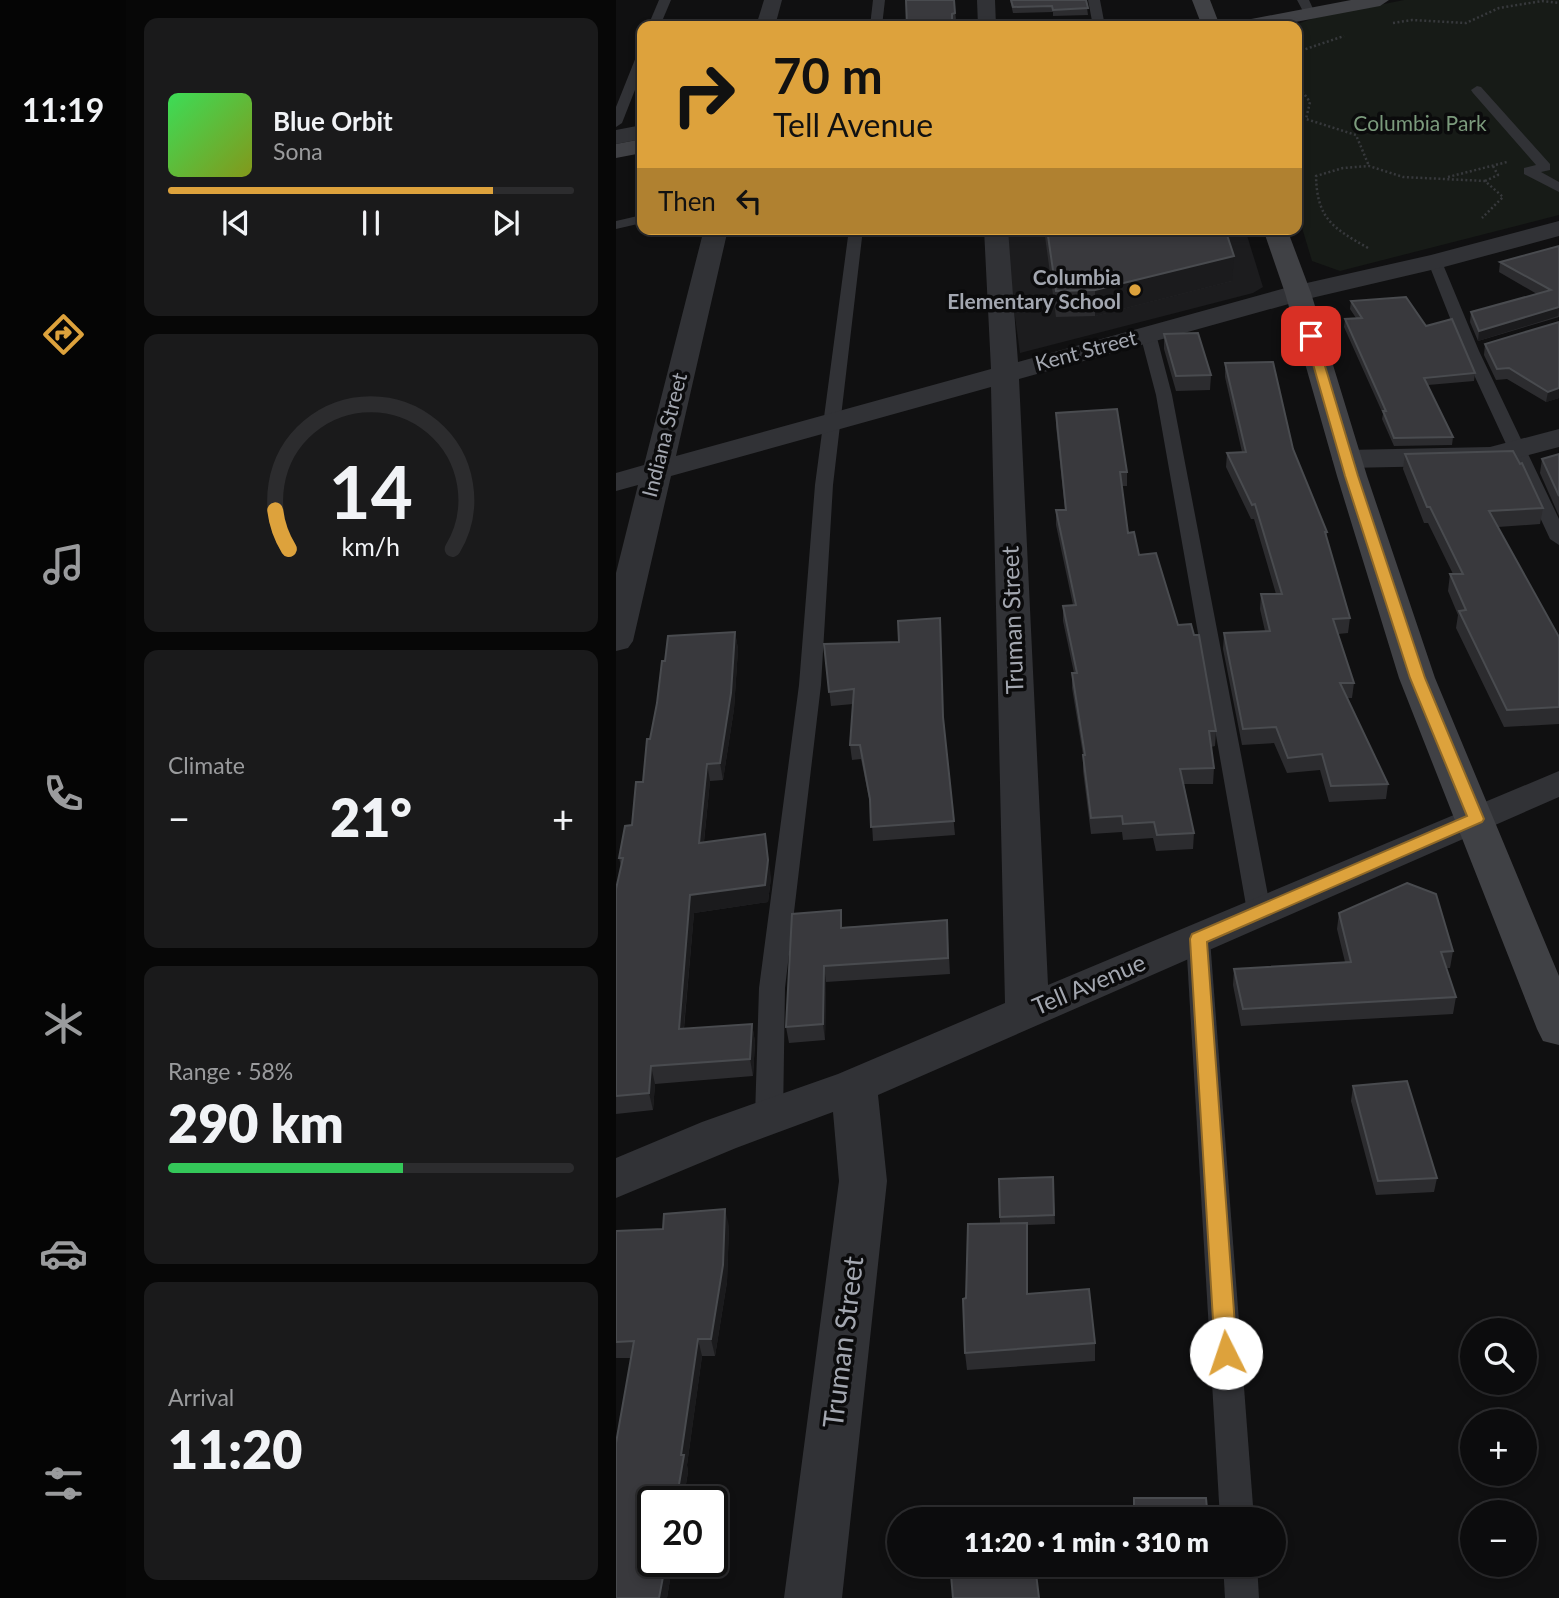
<!DOCTYPE html>
<html lang="en">
<head>
<meta charset="utf-8">
<style>
  body { margin:0; font-family:Lato,sans-serif; background:#1a1a1b; color:#f1f3f6; height:100vh; display:flex; flex-direction:column; font-size:26px; white-space:nowrap }
  * { box-sizing:border-box; margin:0 }
  p { font-size:23px; color:#9a9b9d }
  .icon { flex:none; width:38px; height:38px; fill:none; stroke:currentColor; stroke-width:2; stroke-linecap:round; stroke-linejoin:round }
  .map { position:relative; flex:1; overflow:hidden }
  .side { display:flex; flex-direction:column; gap:18px; padding:18px; background:#070707; width:490px }
  .side>* { flex:none }
  .top-card { position:absolute; left:21px; top:21px; width:665px; height:214px; border-radius:14px; box-shadow:0 4px 10px #0003,0 0 0 2px #2c2c2e; background:#dda23c; color:#111; overflow:hidden }
  .controls { position:absolute; left:844px; top:1318px; display:grid; gap:14px }
  .controls a { display:grid; place-items:center; width:77px; height:77px; border-radius:50%; background:#0c0c0d; box-shadow:0 4px 10px #0003,0 0 0 2px #2c2c2e; font-size:35px }
  .speed { position:absolute; left:21px; top:1486px; display:flex; gap:14px; font-size:35px; font-weight:700; text-align:center }
  .speed>* { display:grid; place-content:center; width:91px; height:91px; border-radius:50%; background:#0c0c0d; box-shadow:0 4px 10px #0003,0 0 0 2px #2c2c2e; line-height:1 }
  .speed .limit { border:4px solid #111; border-radius:10px; background:#fff; color:#111 }
  .pin { position:absolute; display:grid; place-items:center; width:60px; height:60px; color:#fff; margin:-30px; border-radius:14px; box-shadow:0 4px 10px #0006 }
  .me { position:absolute; width:77px; margin:-38px; rotate:356deg; stroke-linejoin:round; filter:drop-shadow(0 0 5px #0008) }
  .turn { display:flex; align-items:center; gap:24px; height:147px; padding:0 21px; font-size:32px }
  .turn .icon { width:91px; height:91px; stroke-width:2.5 }
  .turn b { display:block; font-size:49px; line-height:60px }
  .then { display:flex; align-items:center; height:66px; padding:0 21px; background:#0003; gap:14px; font-size:26px }
  .big { font-size:52px; font-weight:800; line-height:1.1 }
  .side .tile { flex:1; display:flex; flex-direction:column; justify-content:center; gap:10px; min-width:0; padding:0 24px; border-radius:14px; background:#1a1a1b }
  .side .dial { align-items:center; gap:0 }
  .dial svg { height:182px; overflow:visible; fill:none; stroke:#2c2c2e; stroke-width:7; stroke-linecap:round; text-anchor:middle }
  .dial text { fill:#f1f3f6; stroke:none }
  .song { display:flex; align-items:center; gap:21px }
  .cover { width:84px; height:84px; border-radius:10px; background:linear-gradient(135deg,hsl(130 70% 55%),hsl(70 70% 35%)) }
  .played { height:7px; border-radius:4px; background:linear-gradient(90deg,#dda23c 80%,#2c2c2e 80%) }
  .keys { display:flex; justify-content:space-around; direction:ltr }
  .heat { display:flex; justify-content:space-between; align-items:center; font-size:38px; direction:ltr }
  .charge { height:10px; border-radius:5px; background:linear-gradient(90deg,#34c759 58%,#2c2c2e 0) }
  .trip { position:absolute; left:271px; top:1507px; width:399px; height:70px; border-radius:35px; background:#0c0c0d; box-shadow:0 4px 10px #0003,0 0 0 2px #2c2c2e; font-weight:800; line-height:70px; text-align:center }
  main { display:flex; flex:1; min-height:0 }
  .tabs { display:flex; flex-direction:column; width:126px; justify-content:space-around; align-items:center; background:#050505; color:#9a9b9d }
  .tabs .icon { width:49px; height:49px }
  .tabs .selected { color:#dda23c }
  .tabs b { font-size:32px; color:#f1f3f6 }
  .map>svg:first-child { display:block }
  .built { fill:#1c1c1e }
  .green { fill:#171b17 }
  .lines { fill:none; stroke-linecap:round; stroke-linejoin:round }
  .path { stroke:#37393c; stroke-width:2.5; stroke-dasharray:2 2.5; stroke-linecap:butt }
  .lane { fill:#313236; fill-rule:evenodd }
  .street { fill:#313236; fill-rule:evenodd }
  .secondary { fill:#404145; fill-rule:evenodd }
  .wall { fill:#2c2c2f }
  .shaded-wall { fill:#1b1b1d }
  .building { fill:#39393d; stroke:#494b4f; stroke-width:2 }
  .route { fill:#dda23c; stroke:#906927; stroke-width:2 }
  .poi-dot { fill:#dda23c; stroke:#0b0b0c; stroke-width:2.5 }
  .labels { text-anchor:middle; stroke-width:7; stroke-linejoin:round; paint-order:stroke }
  .far-park-label { font-size:21px; fill:#7b9a7c; stroke:#0b0b0c }
  .far-poi-label { font-size:21px; font-weight:bold; fill:#a3a7b0; stroke:#0b0b0c; text-anchor:end }
  .far-street-label { font-size:21px; fill:#a3a7b0; stroke:#0b0b0c }
  .street-label { font-size:24px; fill:#a3a7b0; stroke:#0b0b0c }
  .near-street-label { font-size:28px; fill:#a3a7b0; stroke:#0b0b0c }
</style>
</head>
<body>
<main>
<nav class="tabs">
<b>11:19</b>
<svg class="icon selected" aria-label="directions" viewBox="0 0 24 24"><path d="M12 3l9 9-9 9-9-9zM9 14v-3h6M13 9l2 2-2 2"/></svg>
<svg class="icon" aria-label="music" viewBox="0 0 24 24"><path d="M9 18V5l10-2v13"/><circle cx="6" cy="18" r="3"/><circle cx="16" cy="16" r="3"/></svg>
<svg class="icon" aria-label="phone" viewBox="0 0 24 24"><path d="M5 4h4l2 5-3 2q2 4 5 5l2-3 5 2v4C11 20 4 13 5 4z"/></svg>
<svg class="icon" aria-label="climate" viewBox="0 0 24 24"><path d="M12 3v18M4 7l16 10M4 17L20 7"/></svg>
<svg class="icon" aria-label="car" viewBox="0 0 24 24"><path d="M5 17H2v-5l4-1 3-4h7l3 4 3 1v5h-3M9 17h6M6 11h13"/><circle cx="7" cy="17" r="2"/><circle cx="17" cy="17" r="2"/></svg>
<svg class="icon" aria-label="filters" viewBox="0 0 24 24"><path d="M4 7h16M4 17h16"/><circle cx="9" cy="7" r="2"/><circle cx="15" cy="17" r="2"/></svg>
</nav>
<section class="side">
<div class="tile">
<div class="song"><i class="cover"></i><div><b>Blue Orbit</b><p>Sona</p></div></div>
<div class="played"></div>
<div class="keys"><svg class="icon" aria-label="previous" viewBox="0 0 24 24"><path d="M18 5L8 12l10 7zM5 5v14"/></svg><svg class="icon" aria-label="pause" viewBox="0 0 24 24"><path d="M8 5v14M16 5v14"/></svg><svg class="icon" aria-label="next" viewBox="0 0 24 24"><path d="M6 5l10 7-10 7zM19 5v14"/></svg></div>
</div>
<div class="tile dial"><svg viewBox="0 0 100 80">
<path d="M14 69A42 42 0 1 1 86 69"/>
<path d="M14 69A42 42 0 0 1 8 52" stroke="#dda23c"/>
<text x="50" y="56" font-size="32" font-weight="700">14</text>
<text x="50" y="72" font-size="11">km/h</text>
</svg></div>
<div class="tile"><p>Climate</p>
<div class="heat"><a>−</a><b class="big">21°</b><a>+</a></div>
</div>
<div class="tile"><p>Range · 58%</p><b class="big">290 km</b><div class="charge"></div></div>
<div class="tile"><p>Arrival</p><b class="big">11:20</b></div>
</section>
<div class="map">
<svg width="943" height="1598" viewBox="0 0 943 1598">
  <rect width="100%" height="100%" fill="#101011"/>
  <!-- built -->
  <polygon class="built" points="387,229 629,229 647,287 637,293 404,353"/>
  <!-- green -->
  <polygon class="green" points="788,0 943,0 943,215 724,271 696,261 681,211 681,26 676,26 698,18"/>
  <g class="lines">
    <!-- path -->
    <g class="path">
      <polyline points="777,23 796,20 850,23 883,8 926,1 943,3"/>
      <polyline points="681,52 728,36"/>
      <polyline points="681,84 694,102 690,119 740,135 753,166"/>
      <polyline points="832,177 891,162"/>
      <polyline points="869,181 882,175 877,166"/>
      <path d="M752,248C717,228 701,219 700,176L727,168L753,166L787,177L869,181L887,197L866,218"/>
    </g>
    <!-- lane -->
    <g class="lane">
      <polygon points="43,0 55,0 44,26 32,26"/>
      <polygon points="257,0 269,0 266,26 254,26"/>
      <polygon points="472,0 484,0 489,26 477,26"/>
      <polygon points="681,0 693,0 699,13 697,15 689,15"/>
      <polygon points="26,53 26,72 6,123 0,127 0,107 20,57"/>
      <polygon points="861,86 865,87 934,164 934,170 925,172 943,182 943,192 908,174 908,168 920,165 857,93 855,90"/>
      <polygon points="26,215 26,223 0,229 0,221"/>
      <polygon points="233,229 247,229 217,485 205,685 169,988 167,1117 163,1125 153,1128 143,1125 139,1117 143,988 183,685 199,485"/>
      <polygon points="819,258 826,262 863,351 943,519 943,545 934,539 847,351 812,262"/>
      <polygon points="532,329 540,334 556,395 655,911 652,917 643,919 634,917 631,911 540,395 524,334"/>
      <polygon points="582,930 591,933 594,939 638,1519 604,1519 570,939 573,933"/>
      <polygon points="607,1564 641,1564 643,1598 609,1598"/>
    </g>
    <!-- street -->
    <g class="street">
      <polygon points="148,0 166,0 159,26 140,26"/>
      <polygon points="361,0 379,0 380,26 362,26"/>
      <polygon points="26,125 26,139 0,144 0,130"/>
      <polygon points="943,221 943,236 828,267 687,300 403,379 432,985 943,771 943,797 262,1095 271,1181 226,1598 168,1598 223,1181 217,1112 120,1148 0,1198 0,1158 86,1122 222,1074 389,1003 375,387 55,476 17,641 12,648 0,651 0,573 22,485 0,491 0,473 28,465 88,229 112,229 60,456 375,369 368,229 392,229 402,362 673,287 815,255"/>
      <polygon points="943,429 943,447 875,465 731,468 720,465 716,459 720,453 731,450 874,447"/>
    </g>
    <!-- secondary -->
    <g class="secondary">
      <polygon points="576,0 594,0 604,26 586,26"/>
      <polygon points="735,0 773,0 764,6 658,26 620,26 630,20"/>
      <polygon points="26,139 26,153 0,158 0,144"/>
      <polygon points="647,229 671,229 695,293 751,476 819,678 943,976 943,1045 927,1041 921,1029 783,678 721,476 669,293"/>
    </g>
  </g>
  <!-- wall -->
  <g class="wall">
    <polygon points="290,0 338,0 340,20 336,20"/>
    <polygon points="394,0 470,0 472,15 437,16 437,12 397,13"/>
    <polygon points="428,229 612,229 612,237 616,281 479,316 440,317"/>
    <polygon points="943,246 943,317 862,341 854,322 855,312 921,294 883,272 884,262"/>
    <polygon points="735,301 810,326 859,373 858,381 812,385 837,437 836,445 778,446 766,419 767,414 728,327 729,319 740,318 734,309"/>
    <polygon points="943,322 943,398 930,402 891,379 880,380 868,355 869,344"/>
    <polygon points="548,334 595,375 594,390 560,391 548,349"/>
    <polygon points="609,363 677,449 711,532 710,538 734,618 732,633 722,634 738,683 736,698 731,698 772,784 770,799 713,802 704,770 671,773 658,743 626,745 607,649 608,633 649,631 644,609 645,594 660,594 638,519 635,519 610,467 611,453 626,452 609,377"/>
    <polygon points="440,413 511,472 511,486 506,486 512,533 562,625 600,731 599,746 595,747 598,768 597,784 568,784 578,833 577,849 540,851 537,838 507,840 506,832 475,834 467,771 467,755 456,688 456,673 458,673 447,621 447,606 457,605 440,525 440,510 449,510 440,426"/>
    <polygon points="789,454 927,508 924,524 882,527 943,637 943,724 888,727 840,628 842,615 832,591 834,574 837,574 812,523 808,523 787,469"/>
    <polygon points="943,454 943,516 924,473 926,459"/>
    <polygon points="119,632 122,649 118,709 107,780 94,781 88,842 155,877 152,902 78,913 68,1029 136,1024 139,1042 137,1076 39,1084 37,1110 0,1114 0,889 5,866 3,858 16,825 27,782 34,739 49,661"/>
    <polygon points="208,644 328,723 339,835 257,841 255,808 245,759 236,760 234,745 237,704 215,706"/>
    <polygon points="723,913 837,951 834,968 830,968 840,997 837,1014 625,1026 617,985 618,969 729,962 721,929"/>
    <polygon points="331,920 334,974 210,982 209,1040 173,1043 170,1027 227,927"/>
    <polygon points="737,1086 821,1178 818,1192 760,1195 735,1101"/>
    <polygon points="437,1177 439,1224 411,1225 412,1294 479,1343 479,1361 351,1370 349,1353 350,1298 384,1224 383,1179"/>
    <polygon points="113,1226 111,1282 99,1356 86,1356 71,1465 72,1472 67,1502 37,1502 37,1561 57,1561 51,1598 0,1598 15,1358 0,1358 0,1231"/>
    <polygon points="519,1564 593,1564 593,1567 519,1568"/>
  </g>
  <!-- shaded-wall -->
  <g class="shaded-wall">
    <polygon points="618,256 616,281 479,316 479,290"/>
    <polygon points="943,307 942,316 862,341 863,331"/>
    <polygon points="943,388 943,398 930,402 932,392"/>
    <polygon points="119,632 122,649 118,709 107,780 104,763"/>
    <polygon points="91,764 94,781 86,860 83,843"/>
    <polygon points="149,834 155,877 152,902 78,913 66,1047 63,1029 74,895"/>
    <polygon points="208,966 210,982 209,1040 207,1024"/>
    <polygon points="136,1024 139,1042 137,1076 134,1059"/>
    <polygon points="35,1066 39,1084 37,1110 33,1093"/>
    <polygon points="109,1209 113,1226 111,1282 99,1356 95,1339"/>
    <polygon points="82,1339 86,1356 71,1465 72,1472 67,1502 60,1502 65,1455"/>
    <polygon points="50,1561 57,1561 51,1598 43,1598"/>
  </g>
  <!-- building -->
  <g class="building">
    <polygon points="290,0 338,0 339,13 336,14 336,26 291,26"/>
    <polygon points="395,0 470,0 472,8 437,10 436,6 397,7"/>
    <polygon points="431,229 609,229 618,256 479,290 440,291"/>
    <polygon points="943,246 943,307 863,331 855,312 935,290 884,262"/>
    <polygon points="790,297 810,326 836,319 859,373 808,378 837,437 778,438 767,411 770,411 729,319 746,318 735,301"/>
    <polygon points="943,322 943,388 932,392 893,368 881,369 869,344"/>
    <polygon points="582,333 595,375 560,376 548,334"/>
    <polygon points="657,362 677,449 711,532 709,532 734,618 717,619 738,683 724,683 772,784 715,786 706,754 672,758 660,727 627,729 608,633 654,631 645,594 666,594 639,504 636,505 611,453 630,452 609,363"/>
    <polygon points="501,409 511,472 504,472 512,533 518,532 523,555 540,553 562,625 575,624 578,635 583,635 600,731 593,731 598,768 564,769 578,833 541,835 538,822 507,824 506,816 475,818 467,755 469,755 456,673 461,673 447,606 460,605 440,510 450,510 440,413"/>
    <polygon points="897,451 904,464 906,463 927,508 873,511 943,637 943,707 891,710 843,611 850,610 834,574 847,574 814,507 811,507 789,454"/>
    <polygon points="943,454 943,496 926,459"/>
    <polygon points="324,618 327,717 338,821 255,827 254,799 244,745 234,745 238,689 213,692 208,644 283,642 282,621"/>
    <polygon points="119,632 115,693 104,763 91,764 83,843 149,834 152,860 149,885 74,895 63,1029 136,1024 134,1059 35,1066 33,1093 0,1096 0,889 7,858 3,858 9,826 16,825 20,782 27,782 31,739 34,739 41,703 46,661 49,661 52,636"/>
    <polygon points="791,883 820,894 837,951 825,952 840,997 627,1009 618,969 735,962 723,913"/>
    <polygon points="225,910 225,928 331,920 332,958 208,966 207,1024 170,1027 176,914"/>
    <polygon points="791,1081 821,1178 762,1181 737,1086"/>
    <polygon points="437,1177 438,1215 384,1217 383,1179"/>
    <polygon points="109,1209 107,1265 95,1339 82,1339 65,1455 68,1455 60,1502 37,1502 37,1561 50,1561 43,1598 0,1598 0,1443 18,1341 0,1342 0,1231 47,1229 48,1214"/>
    <polygon points="411,1223 411,1294 473,1289 479,1343 349,1353 347,1299 350,1298 352,1224"/>
    <polygon points="518,1498 590,1498 592,1519 518,1519"/>
    <polygon points="419,1565 423,1598 337,1598 335,1575"/>
  </g>
  <!-- route -->
  <polygon class="route" points="695,333 700,336 742,476 809,678 868,819 866,822 591,942 621,1353 618,1360 610,1363 602,1360 599,1353 574,939 576,934 851,816 794,678 729,476 689,336"/>
  <!-- markers -->
  <circle class="poi-dot" cx="519" cy="290" r="7"/>
  <g class="labels">
    <!-- far-park labels -->
    <g class="far-park-label">
      <text x="804" y="131">Columbia Park</text>
    </g>
    <!-- far-poi labels -->
    <g class="far-poi-label">
      <text x="505" y="285">Columbia<tspan x="505" dy="24">Elementary School</tspan></text>
    </g>
    <!-- far-street labels -->
    <g class="far-street-label">
      <text transform="translate(470 351) rotate(-15)" y="7">Kent Street</text>
      <text transform="translate(49 435) rotate(-76)" y="7">Indiana Street</text>
    </g>
    <!-- street labels -->
    <g class="street-label">
      <text transform="translate(397 620) rotate(-92)" y="8">Truman Street</text>
      <text transform="translate(473 985) rotate(-23)" y="8">Tell Avenue</text>
    </g>
    <!-- near-street labels -->
    <g class="near-street-label">
      <text transform="translate(227 1342) rotate(-83)" y="10">Truman Street</text>
    </g>
  </g>
</svg>
<div class="controls">
<a><svg class="icon" aria-label="search" viewBox="0 0 24 24"><circle cx="10" cy="10" r="6"/><path d="M15 15l6 6"/></svg></a>
<a>+</a>
<a>−</a>
</div>
<div class="speed"><div class="limit">20</div></div>
<div class="pin" style="left:695px;top:336px;background:#d93025"><svg class="icon" aria-label="arrive" viewBox="0 0 24 24"><path d="M6 21V4h12l-3 4 3 4H6"/></svg></div>
<svg class="me" style="left:610px;top:1353px" viewBox="-20 -20 40 40"><circle r="19" fill="#fff"/><path d="M0-13L10 11 0 6-10 11z" fill="#dda23c"/></svg>
<div class="trip">11:20 · 1 min · 310 m</div>
<div class="top-card">
<div class="turn"><svg class="icon" aria-label="right" viewBox="0 0 24 24"><path d="M7 20v-9h11M14 6l5 5-5 5"/></svg><div><b>70 m</b>Tell Avenue</div></div>
<div class="then">Then<svg class="icon" aria-label="left" viewBox="0 0 24 24"><path d="M17 20v-9H6M10 6l-5 5 5 5"/></svg></div>
</div>
</div>
</main>
</body>
</html>
